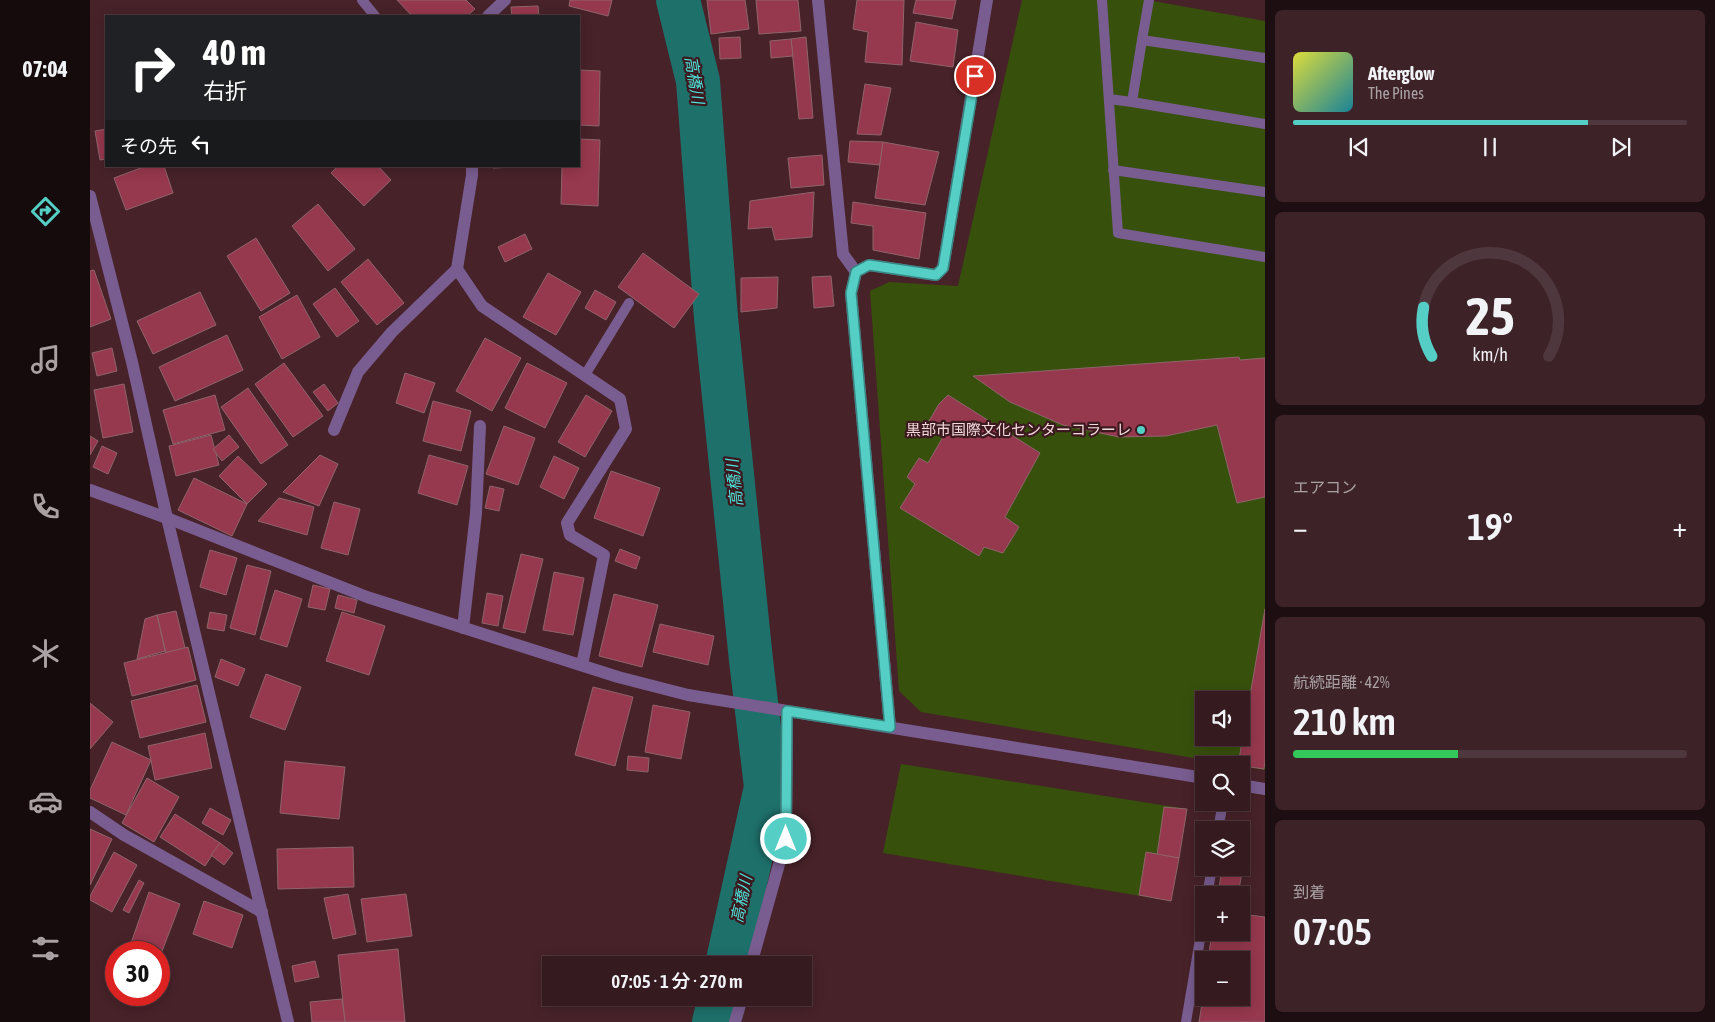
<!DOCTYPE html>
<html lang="ja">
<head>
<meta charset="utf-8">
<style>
  body { margin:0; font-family:"Asap Condensed","Noto Sans JP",sans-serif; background:#3d2328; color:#f1f3f6; height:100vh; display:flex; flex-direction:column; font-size:19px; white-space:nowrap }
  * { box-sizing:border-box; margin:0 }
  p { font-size:16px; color:#aaa1a4 }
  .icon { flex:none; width:28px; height:28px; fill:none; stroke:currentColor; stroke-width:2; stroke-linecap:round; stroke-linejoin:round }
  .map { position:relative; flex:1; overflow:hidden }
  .sheet { display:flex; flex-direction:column; gap:10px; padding:10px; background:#1d0e11; width:450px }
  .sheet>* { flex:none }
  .hud { position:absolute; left:15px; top:15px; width:475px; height:152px; border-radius:0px; box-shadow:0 2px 12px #0003,0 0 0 1px #4f383d; background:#202124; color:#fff; overflow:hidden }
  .controls { position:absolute; left:1105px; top:691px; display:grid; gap:10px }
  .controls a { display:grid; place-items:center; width:55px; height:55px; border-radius:0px; background:#351a1f; box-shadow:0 2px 12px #0003,0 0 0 1px #4f383d; font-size:25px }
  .speed { position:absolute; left:15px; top:941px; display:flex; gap:10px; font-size:25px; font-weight:700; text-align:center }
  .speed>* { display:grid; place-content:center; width:65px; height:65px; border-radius:50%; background:#351a1f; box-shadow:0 2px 12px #0003,0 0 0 1px #4f383d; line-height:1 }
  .speed .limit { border:8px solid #d22; background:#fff; color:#111 }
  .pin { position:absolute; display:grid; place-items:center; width:42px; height:42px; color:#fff; margin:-21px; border:2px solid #fff; border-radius:50%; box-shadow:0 1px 5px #0007 }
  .me { position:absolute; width:55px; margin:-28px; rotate:0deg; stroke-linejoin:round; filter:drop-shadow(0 0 4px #0008) }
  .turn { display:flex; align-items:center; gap:18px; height:105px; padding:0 15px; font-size:22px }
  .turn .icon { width:65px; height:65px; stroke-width:2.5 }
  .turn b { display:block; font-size:35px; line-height:42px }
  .then { display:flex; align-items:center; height:48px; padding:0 15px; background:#0003; gap:10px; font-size:19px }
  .big { font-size:38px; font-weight:600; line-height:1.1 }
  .sheet .card { flex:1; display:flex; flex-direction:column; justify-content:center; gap:8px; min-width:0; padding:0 18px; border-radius:8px; background:#3d2328 }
  .sheet .dial { align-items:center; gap:0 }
  .dial svg { height:130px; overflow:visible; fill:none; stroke:#4f383d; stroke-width:7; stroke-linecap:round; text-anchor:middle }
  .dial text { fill:#f1f3f6; stroke:none }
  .song { display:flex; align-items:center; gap:15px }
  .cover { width:60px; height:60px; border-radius:8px; background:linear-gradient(135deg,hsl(60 70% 55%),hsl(190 70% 35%)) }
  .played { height:5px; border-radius:2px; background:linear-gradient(90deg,#55cec5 75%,#4f383d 75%) }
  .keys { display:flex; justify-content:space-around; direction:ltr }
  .heat { display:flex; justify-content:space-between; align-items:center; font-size:28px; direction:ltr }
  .charge { height:8px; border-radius:4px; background:linear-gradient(90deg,#34c759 42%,#4f383d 0) }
  .trip { position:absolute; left:452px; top:956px; width:270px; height:50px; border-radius:0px; background:#351a1f; box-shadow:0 2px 12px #0003,0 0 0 1px #4f383d; font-weight:600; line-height:50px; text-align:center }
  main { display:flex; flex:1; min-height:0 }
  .tabs { display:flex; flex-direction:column; width:90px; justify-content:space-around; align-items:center; background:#150a0c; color:#aaa1a4 }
  .tabs .icon { width:35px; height:35px }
  .tabs .active { color:#55cec5 }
  .tabs b { font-size:22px; color:#f1f3f6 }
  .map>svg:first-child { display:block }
  .green { fill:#37510d; fill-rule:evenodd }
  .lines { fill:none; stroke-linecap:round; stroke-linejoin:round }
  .river { stroke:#1e706b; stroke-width:44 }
  .building { fill:#96384e; stroke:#8f646b }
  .lane { stroke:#795d90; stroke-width:10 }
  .street { stroke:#795d90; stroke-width:12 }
  .route-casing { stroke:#378680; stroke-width:12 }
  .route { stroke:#55cec5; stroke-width:9 }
  .poi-dot { fill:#55cec5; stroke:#3c181f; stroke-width:2 }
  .labels { text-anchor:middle; stroke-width:4.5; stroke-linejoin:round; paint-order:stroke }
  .poi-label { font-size:15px; fill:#f2d9dc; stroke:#3c181f; text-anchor:end }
  .water-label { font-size:16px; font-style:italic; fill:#4ce4da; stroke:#3c181f }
</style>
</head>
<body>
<main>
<nav class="tabs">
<b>07:04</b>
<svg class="icon active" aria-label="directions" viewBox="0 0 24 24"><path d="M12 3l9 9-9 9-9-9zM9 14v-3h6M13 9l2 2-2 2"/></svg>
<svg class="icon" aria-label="music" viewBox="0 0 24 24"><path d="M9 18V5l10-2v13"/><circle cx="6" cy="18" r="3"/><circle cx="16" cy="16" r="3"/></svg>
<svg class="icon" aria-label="phone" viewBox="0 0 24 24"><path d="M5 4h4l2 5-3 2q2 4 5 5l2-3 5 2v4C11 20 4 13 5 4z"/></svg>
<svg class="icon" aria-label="climate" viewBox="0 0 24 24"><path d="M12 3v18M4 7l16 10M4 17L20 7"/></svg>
<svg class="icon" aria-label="car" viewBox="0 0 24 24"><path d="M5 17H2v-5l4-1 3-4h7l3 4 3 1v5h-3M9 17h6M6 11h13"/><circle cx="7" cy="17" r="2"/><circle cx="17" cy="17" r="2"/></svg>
<svg class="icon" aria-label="filters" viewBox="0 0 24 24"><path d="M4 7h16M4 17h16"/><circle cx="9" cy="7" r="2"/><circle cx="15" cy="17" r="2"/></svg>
</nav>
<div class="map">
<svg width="1175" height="1022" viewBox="0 0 1175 1022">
  <rect width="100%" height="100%" fill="#472229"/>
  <!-- green -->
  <g class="green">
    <path d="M932,0H1057L1175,21V770L831,712L809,691L780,291L799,282L868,286ZM1114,700H1151V738H1114Z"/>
    <polygon points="811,764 1097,809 1081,901 793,853"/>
  </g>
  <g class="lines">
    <!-- river -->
    <g class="river">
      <polyline points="588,0 608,81 626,318 661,660 676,787 637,965"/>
      <polyline points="624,1022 630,998"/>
    </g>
  </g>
  <!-- building -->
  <g class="building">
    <polygon points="307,0 376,0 385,9 377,16 322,16"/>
    <polygon points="480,0 522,0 518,16 479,6"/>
    <polygon points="617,0 655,0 659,29 621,34"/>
    <polygon points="666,0 708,0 711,31 669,34"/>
    <polygon points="767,0 814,0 812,65 775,62 778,32 763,29"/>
    <polygon points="826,0 866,0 862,19 823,13"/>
    <polygon points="448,6 449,16 422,16 421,7"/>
    <polygon points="826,22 868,30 863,67 820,61"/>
    <polygon points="650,37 651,58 630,59 629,38"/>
    <polygon points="716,37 723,118 709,119 701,39"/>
    <polygon points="701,39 703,56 681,58 680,41"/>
    <polygon points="489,70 510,71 509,126 489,125"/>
    <polygon points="775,84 801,88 791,135 767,134"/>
    <polygon points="16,129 16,159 10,160 5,131"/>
    <polygon points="489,139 510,140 508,206 471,204 472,166 489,166"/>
    <polygon points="760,141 793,142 790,165 758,162"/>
    <polygon points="793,142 849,152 835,205 785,198"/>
    <polygon points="732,155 734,185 701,188 698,158"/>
    <polygon points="56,166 74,166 83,193 36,210 24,178"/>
    <polygon points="248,166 288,166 301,180 274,206 241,173"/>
    <polygon points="403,166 449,166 403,168"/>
    <polygon points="724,192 722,237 685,240 682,227 658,229 660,201"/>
    <polygon points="763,202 836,213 829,259 783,250 783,226 761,223"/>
    <polygon points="228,204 265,249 238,271 202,226"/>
    <polygon points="435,234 442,249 415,262 408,247"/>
    <polygon points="166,238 200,293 171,311 137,256"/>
    <polygon points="553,253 609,294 584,328 528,287"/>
    <polygon points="278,259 314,303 287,325 251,282"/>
    <polygon points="4,270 21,319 0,327 0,271"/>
    <polygon points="458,273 491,292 466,335 433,317"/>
    <polygon points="741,276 744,306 724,308 722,277"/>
    <polygon points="688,277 687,308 651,312 651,278"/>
    <polygon points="245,288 269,321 247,337 223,304"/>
    <polygon points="505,290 526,302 516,320 495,308"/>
    <polygon points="110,292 126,325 63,354 47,321"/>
    <polygon points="207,295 230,337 192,359 169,317"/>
    <polygon points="137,335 153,370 85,401 69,367"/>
    <polygon points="395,338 431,358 402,411 366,391"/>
    <polygon points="22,348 27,371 7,376 2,353"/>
    <polygon points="1149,357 1150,360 1175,358 1175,497 1147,503 1127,425 1076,436 1029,437 973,425 920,402 883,376"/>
    <polygon points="194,363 233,416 203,437 165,384"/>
    <polygon points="437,363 477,383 455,428 415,408"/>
    <polygon points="315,373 345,383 334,413 306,403"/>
    <polygon points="34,384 43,432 13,438 4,390"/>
    <polygon points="234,384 248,403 238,411 223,392"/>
    <polygon points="158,388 198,445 171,464 131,407"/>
    <polygon points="125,395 135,430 83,444 73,410"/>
    <polygon points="496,395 522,411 495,457 468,442"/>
    <polygon points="858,395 950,453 915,517 929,527 913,553 894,547 889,556 810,508 825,484 817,477 829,458 838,463 857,430 839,421 849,404"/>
    <polygon points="343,401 381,411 371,451 333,441"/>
    <polygon points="414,426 445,438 428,485 396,474"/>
    <polygon points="121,435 129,465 86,476 79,446"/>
    <polygon points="139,435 149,447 132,461 123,449"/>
    <polygon points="0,436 8,441 0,455"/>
    <polygon points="12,446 27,453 18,474 3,467"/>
    <polygon points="230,455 248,464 229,506 193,492"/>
    <polygon points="339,455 378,466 367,505 328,493"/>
    <polygon points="148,456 177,484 157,504 129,476"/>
    <polygon points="464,456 489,468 474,499 450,487"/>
    <polygon points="521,471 570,488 553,536 504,518"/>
    <polygon points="104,478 157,504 142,536 88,510"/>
    <polygon points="400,486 414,489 409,511 395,508"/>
    <polygon points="189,498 224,507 217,535 168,521"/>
    <polygon points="244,502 270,509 258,555 231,548"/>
    <polygon points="530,549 550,557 546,569 525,561"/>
    <polygon points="120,550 147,558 136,595 110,587"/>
    <polygon points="431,554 453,559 435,633 413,628"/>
    <polygon points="157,565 181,571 165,635 140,628"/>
    <polygon points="464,572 494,578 483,635 453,630"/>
    <polygon points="223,585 240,589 235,610 218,607"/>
    <polygon points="185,590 212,599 197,647 170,639"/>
    <polygon points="397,593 413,596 408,626 392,623"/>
    <polygon points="524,594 568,605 552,667 509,656"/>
    <polygon points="248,595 267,600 264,613 245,608"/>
    <polygon points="1175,609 1175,761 1174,769 1148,765"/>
    <polygon points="86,611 95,648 76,653 67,615"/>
    <polygon points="120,612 137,615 134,631 117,628"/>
    <polygon points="252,612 295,626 279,675 236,661"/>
    <polygon points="67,615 75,651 47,659 55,619"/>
    <polygon points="570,624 624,636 618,665 563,652"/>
    <polygon points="98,647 106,680 42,696 34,663"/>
    <polygon points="131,659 155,669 148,686 125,677"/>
    <polygon points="176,674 211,687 195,730 160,717"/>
    <polygon points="107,685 116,722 50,738 41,701"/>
    <polygon points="503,687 543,697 525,766 485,755"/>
    <polygon points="0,703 23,722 0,749"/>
    <polygon points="563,705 600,712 591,759 555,752"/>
    <polygon points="115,733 122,768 65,780 58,746"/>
    <polygon points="22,742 61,760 36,815 0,798 0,790"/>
    <polygon points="538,756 559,758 558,772 537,770"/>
    <polygon points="195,761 255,767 249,819 190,813"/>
    <polygon points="57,778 89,797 64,842 32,823"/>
    <polygon points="1074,807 1097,809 1089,858 1067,855"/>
    <polygon points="120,808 141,820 133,835 112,823"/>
    <polygon points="85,814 130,843 115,866 70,837"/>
    <polygon points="0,829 22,839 0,885"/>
    <polygon points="1151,833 1159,833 1148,895 1128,895 1132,868 1151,868"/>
    <polygon points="130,843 143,853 134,865 121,855"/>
    <polygon points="263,847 264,887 188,889 187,849"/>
    <polygon points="24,852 47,865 22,912 0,900 0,896"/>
    <polygon points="1056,852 1089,858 1081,901 1049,895"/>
    <polygon points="49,880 54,883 39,913 33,910"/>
    <polygon points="59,892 90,904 71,954 41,943"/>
    <polygon points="258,894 266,934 243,939 234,898"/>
    <polygon points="316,894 322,936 277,942 271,899"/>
    <polygon points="114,901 153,915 142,948 103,934"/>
    <polygon points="1151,914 1175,917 1175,1022 1109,1022 1114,991 1114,998 1151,998 1151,960 1118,960 1122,932 1151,932"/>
    <polygon points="308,949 315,1022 255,1022 248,955"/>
    <polygon points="225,961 229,977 205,982 202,966"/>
    <polygon points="252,999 255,1022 222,1022 220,1002"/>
  </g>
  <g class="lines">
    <!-- lane -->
    <g class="lane">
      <polyline points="272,0 285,16"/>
      <polyline points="1012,0 1028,233 1175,257"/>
      <polyline points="1059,0 1052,40 1175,58"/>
      <polyline points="1052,40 1042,102 1175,124"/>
      <polyline points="1019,99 1042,102"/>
      <polyline points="1023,170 1175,192"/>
      <polyline points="495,375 539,303"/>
      <polyline points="1128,830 1133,802"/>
      <polyline points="1117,895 1122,868"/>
      <polyline points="1096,1022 1114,916"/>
    </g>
    <!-- street -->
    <g class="street">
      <polyline points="728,0 753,254 766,272 761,293 800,727"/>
      <polyline points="398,16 415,0"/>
      <polyline points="0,196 42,362 77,518 198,1022"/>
      <polyline points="367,269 382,175 382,166"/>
      <polyline points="766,272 779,265 846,275 853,268 897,0"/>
      <polyline points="244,430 268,372 302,332 367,269 392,306 530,399 536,429 477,523 480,535 514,555 492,665"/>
      <polyline points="0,490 77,518 277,597 528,677 598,695 1114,778"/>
      <polyline points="373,628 386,513 390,426"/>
      <polyline points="1151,785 1175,789"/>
      <polyline points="0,812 34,835 172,912"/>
      <polyline points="661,965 696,839 697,711"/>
      <polyline points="645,1022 652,998"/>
    </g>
  </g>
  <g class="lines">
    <!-- route casing -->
    <g class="route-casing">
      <polyline id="route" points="696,839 697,711 800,727 761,293 766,272 779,265 846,275 853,268 885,76"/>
    </g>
    <!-- route -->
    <use href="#route" class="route"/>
  </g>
  <!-- markers -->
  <circle class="poi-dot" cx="1051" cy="430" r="5"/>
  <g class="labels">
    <!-- poi labels -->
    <g class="poi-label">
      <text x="1041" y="435">黒部市国際文化センターコラーレ</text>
    </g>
    <!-- water labels -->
    <g class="water-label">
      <text transform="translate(605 80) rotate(81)" y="6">高橋川</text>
      <text transform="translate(644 483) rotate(-96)" y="6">高橋川</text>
      <text transform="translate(651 899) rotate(-78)" y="6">高橋川</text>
    </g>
  </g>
</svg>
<div class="controls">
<a><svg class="icon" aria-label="sound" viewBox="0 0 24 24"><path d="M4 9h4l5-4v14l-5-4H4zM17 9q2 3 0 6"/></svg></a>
<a><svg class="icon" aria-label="search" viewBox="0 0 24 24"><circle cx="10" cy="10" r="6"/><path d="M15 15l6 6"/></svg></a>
<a><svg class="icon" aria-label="layers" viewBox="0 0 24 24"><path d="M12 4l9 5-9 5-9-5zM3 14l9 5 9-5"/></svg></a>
<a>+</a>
<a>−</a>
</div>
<div class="speed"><div class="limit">30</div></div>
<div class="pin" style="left:885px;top:76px;background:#d93025"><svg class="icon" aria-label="arrive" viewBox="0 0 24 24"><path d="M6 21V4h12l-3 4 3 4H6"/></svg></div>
<svg class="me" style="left:696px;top:839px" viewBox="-20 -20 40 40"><circle r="17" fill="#55cec5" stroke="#fff" stroke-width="3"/><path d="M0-11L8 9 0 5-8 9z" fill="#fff"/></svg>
<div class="trip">07:05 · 1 分 · 270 m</div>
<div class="hud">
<div class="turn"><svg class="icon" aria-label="right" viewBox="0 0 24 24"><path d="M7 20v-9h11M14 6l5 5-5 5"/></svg><div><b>40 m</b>右折</div></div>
<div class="then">その先<svg class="icon" aria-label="left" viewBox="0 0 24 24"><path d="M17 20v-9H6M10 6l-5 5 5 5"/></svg></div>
</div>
</div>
<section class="sheet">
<div class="card">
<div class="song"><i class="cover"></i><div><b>Afterglow</b><p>The Pines</p></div></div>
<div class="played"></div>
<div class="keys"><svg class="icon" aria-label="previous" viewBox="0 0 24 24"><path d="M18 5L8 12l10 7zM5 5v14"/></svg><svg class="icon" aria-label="pause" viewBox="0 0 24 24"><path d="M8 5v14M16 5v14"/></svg><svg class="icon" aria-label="next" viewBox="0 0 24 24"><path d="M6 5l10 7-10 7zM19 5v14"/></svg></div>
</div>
<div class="card dial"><svg viewBox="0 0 100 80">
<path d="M14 69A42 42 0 1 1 86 69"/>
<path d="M14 69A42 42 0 0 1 9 39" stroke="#55cec5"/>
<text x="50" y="56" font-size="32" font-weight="700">25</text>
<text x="50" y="72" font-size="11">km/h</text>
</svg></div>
<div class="card"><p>エアコン</p>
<div class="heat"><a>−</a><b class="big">19°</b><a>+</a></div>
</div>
<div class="card"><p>航続距離 · 42%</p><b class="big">210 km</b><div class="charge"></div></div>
<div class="card"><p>到着</p><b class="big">07:05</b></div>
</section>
</main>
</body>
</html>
